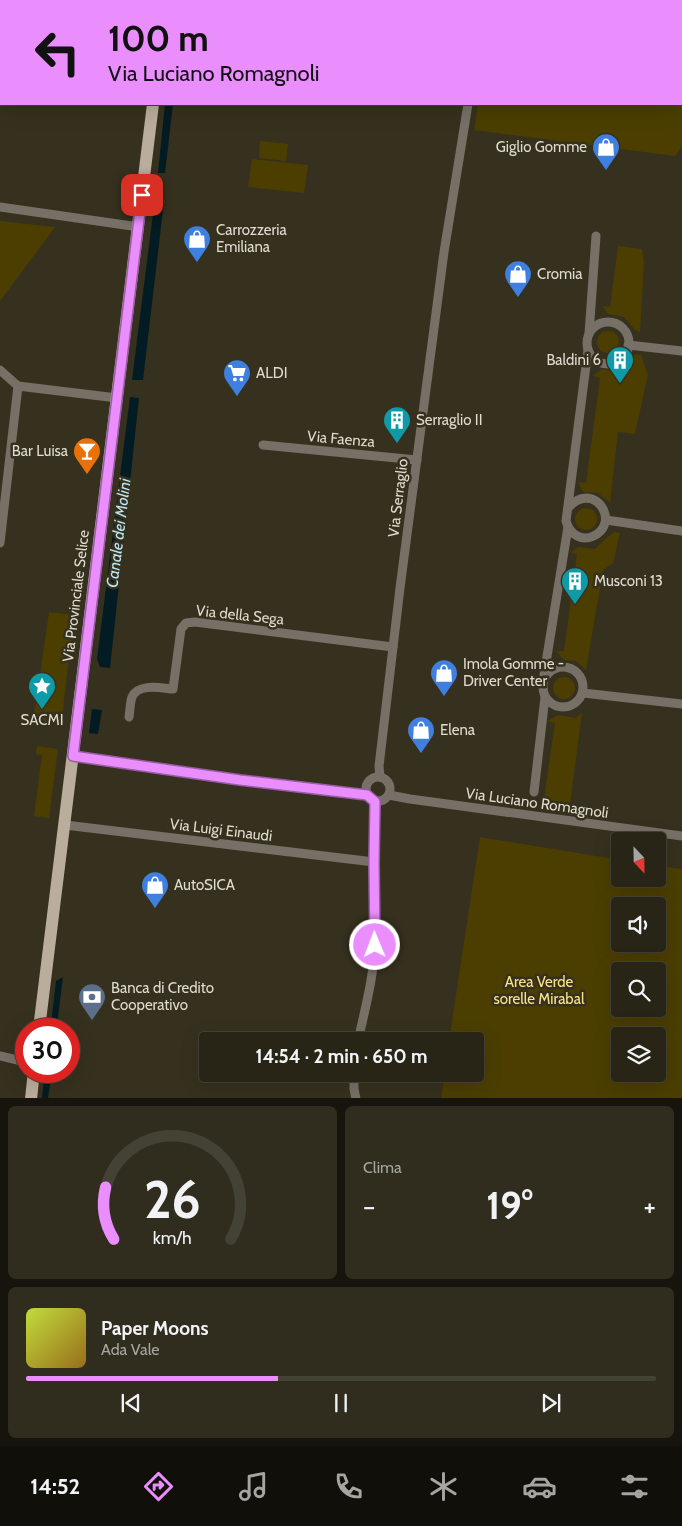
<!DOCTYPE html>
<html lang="it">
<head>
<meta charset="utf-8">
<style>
  body { margin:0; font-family:Cabin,sans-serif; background:#302d1f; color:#f1f3f6; height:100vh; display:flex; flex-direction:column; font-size:19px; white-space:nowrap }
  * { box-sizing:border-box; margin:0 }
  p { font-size:16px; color:#a5a5a1 }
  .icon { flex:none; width:28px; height:28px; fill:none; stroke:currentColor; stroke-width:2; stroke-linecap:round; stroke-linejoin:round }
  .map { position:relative; height:1098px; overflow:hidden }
  .sheet { display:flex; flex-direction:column; gap:8px; padding:8px; background:#16140c; flex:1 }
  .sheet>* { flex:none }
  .guide { position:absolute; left:0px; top:0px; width:682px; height:105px; box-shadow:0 5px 20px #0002,0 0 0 1px #444235; background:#ea8dfd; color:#111; overflow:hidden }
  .needle { width:32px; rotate:158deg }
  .controls { position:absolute; left:611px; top:832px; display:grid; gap:10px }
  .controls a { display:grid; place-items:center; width:55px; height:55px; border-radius:5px; background:#282516; box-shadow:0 5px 20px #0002,0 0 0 1px #444235; font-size:25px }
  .speed { position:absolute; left:15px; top:1018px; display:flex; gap:10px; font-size:25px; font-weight:700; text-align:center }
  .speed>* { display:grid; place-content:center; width:65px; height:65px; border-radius:50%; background:#282516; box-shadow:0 5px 20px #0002,0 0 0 1px #444235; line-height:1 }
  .speed .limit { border:8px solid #d22; background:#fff; color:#111 }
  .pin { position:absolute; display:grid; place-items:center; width:42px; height:42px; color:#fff; margin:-21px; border-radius:10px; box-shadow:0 2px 8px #0006 }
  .me { position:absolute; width:55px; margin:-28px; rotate:359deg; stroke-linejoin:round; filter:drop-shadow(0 0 4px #0008) }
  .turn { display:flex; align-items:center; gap:18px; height:105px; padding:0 25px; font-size:22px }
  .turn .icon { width:65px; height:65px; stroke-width:2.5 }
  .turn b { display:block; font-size:35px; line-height:42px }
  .big { font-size:38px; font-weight:700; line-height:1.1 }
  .sheet .widget { flex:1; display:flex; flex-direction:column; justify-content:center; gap:8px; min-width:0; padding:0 18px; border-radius:8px; background:#302d1f }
  .sheet .dial { align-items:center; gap:0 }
  .dial svg { height:130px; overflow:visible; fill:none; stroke:#444235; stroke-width:7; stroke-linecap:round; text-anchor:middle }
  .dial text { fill:#f1f3f6; stroke:none }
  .song { display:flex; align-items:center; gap:15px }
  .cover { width:60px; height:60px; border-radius:8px; background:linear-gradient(135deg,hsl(70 70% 55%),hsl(40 70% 35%)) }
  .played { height:5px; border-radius:2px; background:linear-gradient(90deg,#ea8dfd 40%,#444235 40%) }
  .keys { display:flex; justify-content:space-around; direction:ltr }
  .heat { display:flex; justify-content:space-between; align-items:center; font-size:28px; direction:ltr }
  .sheet .tiles { flex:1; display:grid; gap:8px; grid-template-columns:1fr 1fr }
  .widget:last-child { grid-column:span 2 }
  .trip { position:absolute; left:199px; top:1032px; width:285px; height:50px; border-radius:5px; background:#282516; box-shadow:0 5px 20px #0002,0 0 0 1px #444235; font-weight:700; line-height:50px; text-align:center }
  .dock { display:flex; height:80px; justify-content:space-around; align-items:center; background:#100f09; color:#a5a5a1 }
  .dock .icon { width:35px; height:35px }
  .dock .selected { color:#ea8dfd }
  .dock b { font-size:22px; color:#f1f3f6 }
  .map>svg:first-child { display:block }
  .green { fill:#4b3e00; fill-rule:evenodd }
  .water { fill:#031b22 }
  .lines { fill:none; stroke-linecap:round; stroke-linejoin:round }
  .minor { stroke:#767067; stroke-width:9 }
  .primary { stroke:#baad9c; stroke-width:12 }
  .route-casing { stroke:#985ca4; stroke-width:12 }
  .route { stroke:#ea8dfd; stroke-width:9 }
  .labels { text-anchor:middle; stroke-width:5; stroke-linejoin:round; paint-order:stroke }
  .poi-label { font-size:15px; fill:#dedbcf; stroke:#36311e; text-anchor:start }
  .street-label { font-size:15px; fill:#dedbcf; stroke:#36311e }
  .park-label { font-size:15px; fill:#f9e287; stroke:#36311e }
  .water-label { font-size:16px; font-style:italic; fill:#bee6f4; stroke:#36311e }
</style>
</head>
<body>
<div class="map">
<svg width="682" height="1099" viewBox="0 0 682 1099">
  <rect width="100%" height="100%" fill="#36311e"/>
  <!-- green -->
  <g class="green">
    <polygon points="0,0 89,0 1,1 1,90"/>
    <polygon points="286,0 470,0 286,1"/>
    <polygon points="492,0 682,0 682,146 675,156 474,130 478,104 681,104 681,1 492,1"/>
    <polygon points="260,141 288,144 286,161 259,158"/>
    <polygon points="252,159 308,165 304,193 248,187"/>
    <polygon points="0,221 55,227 0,301"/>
    <polygon points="618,246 642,249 644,263 640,332 635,330 624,317 608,314 602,306 610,307"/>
    <circle cx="608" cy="342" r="11"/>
    <polygon points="636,354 641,355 648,375 635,434 618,432 610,503 598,493 583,492 578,482 586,483 600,378 593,376 602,369 618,372"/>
    <circle cx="586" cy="519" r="11"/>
    <polygon points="615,532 620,533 613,563 603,570 586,670 576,661 564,660 556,651 564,651 577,554 570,553 578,547 595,549 606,538"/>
    <polygon points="49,612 74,615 61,726 33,723"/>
    <circle cx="564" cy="688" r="11"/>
    <polygon points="582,713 570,804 544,799 555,723 547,721 558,715 575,718"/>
    <polygon points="37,746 58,749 49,818 34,816 42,755 36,754"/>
    <path d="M480,837L620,860V879H658V866L682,869V1098H441L445,1074H475V1041H449ZM620,906H658V944H620ZM620,971H658V1009H620ZM620,1036H658V1074H620Z"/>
  </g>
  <!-- water -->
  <g class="water">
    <polygon points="165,104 173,104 165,173 158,173"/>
    <polygon points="155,198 159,198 164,201 143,380 132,380"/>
    <polygon points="130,397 139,398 110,668 100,667 97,659"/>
    <polygon points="92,709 102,710 98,734 89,733"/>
    <polygon points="63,977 57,1025 51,1024 56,981"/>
    <polygon points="45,1071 52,1071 48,1098 42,1098"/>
  </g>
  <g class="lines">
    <!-- minor -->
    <g class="minor">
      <polyline points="486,1 486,0"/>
      <polyline points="0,207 139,227"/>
      <circle cx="608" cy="343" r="21"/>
      <polyline points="589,334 596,236"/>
      <polyline points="628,345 682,351"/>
      <polyline points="0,370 18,386 117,398"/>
      <polyline points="263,445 417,460"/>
      <path d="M568,508C574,501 582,496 592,499C597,501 601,505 603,509C616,534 575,553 566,521L588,350"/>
      <polyline points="606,520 682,531"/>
      <polyline points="0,543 18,386"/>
      <circle cx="563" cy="687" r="20"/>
      <polyline points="543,681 568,527"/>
      <polyline points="583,693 682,704"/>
      <path d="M129,717C130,711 130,703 132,697C138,683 161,688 173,689L181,629L186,623L195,622L393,647"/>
      <polyline points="73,756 240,780 367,795"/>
      <circle cx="378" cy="789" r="12"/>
      <polyline points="380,777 379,766 400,588 444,252 468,104"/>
      <polyline points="534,792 545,697"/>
      <polyline points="389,795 410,799 682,836"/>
      <polyline points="65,825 374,862"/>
      <path d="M358,1041C365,1009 374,976 375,943C375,896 372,849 375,801"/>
      <polyline points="0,1056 26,1062"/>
      <polyline points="354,1074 354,1089 356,1099"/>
    </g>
    <!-- primary -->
    <g class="primary">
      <polyline points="164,1 164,0"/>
      <polyline points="39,1029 153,104"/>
      <polyline points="31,1099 34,1071"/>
    </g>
  </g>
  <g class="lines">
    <!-- route casing -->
    <g class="route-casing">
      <polyline id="route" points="142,195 73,756 240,780 367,795 375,802 374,862 375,945"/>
    </g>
    <!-- route -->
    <use href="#route" class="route"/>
  </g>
  <!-- icons -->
  <defs>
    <g id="shop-pin" transform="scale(1.4375)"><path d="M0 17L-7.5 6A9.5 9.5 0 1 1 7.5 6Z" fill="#3f7fe0" stroke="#36311e"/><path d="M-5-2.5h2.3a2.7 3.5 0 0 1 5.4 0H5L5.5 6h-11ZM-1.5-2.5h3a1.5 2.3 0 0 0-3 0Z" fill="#fff"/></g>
    <g id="building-pin" transform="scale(1.4375)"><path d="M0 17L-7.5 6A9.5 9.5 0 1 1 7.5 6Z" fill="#0f9aa8" stroke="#36311e"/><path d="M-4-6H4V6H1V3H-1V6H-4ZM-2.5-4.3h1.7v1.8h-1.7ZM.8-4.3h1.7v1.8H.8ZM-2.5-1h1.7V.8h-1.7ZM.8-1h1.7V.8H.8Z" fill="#fff"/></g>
    <g id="supermarket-pin" transform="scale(1.4375)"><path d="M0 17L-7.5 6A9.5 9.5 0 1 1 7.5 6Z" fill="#3f7fe0" stroke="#36311e"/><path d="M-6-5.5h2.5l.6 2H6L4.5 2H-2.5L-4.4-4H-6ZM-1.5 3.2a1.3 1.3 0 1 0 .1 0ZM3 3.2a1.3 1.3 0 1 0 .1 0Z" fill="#fff"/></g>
    <g id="bar-pin" transform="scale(1.4375)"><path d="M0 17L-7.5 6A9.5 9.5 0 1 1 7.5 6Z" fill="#e8710a" stroke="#36311e"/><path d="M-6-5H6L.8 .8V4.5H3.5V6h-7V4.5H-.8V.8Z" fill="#fff"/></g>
    <g id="sight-pin" transform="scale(1.4375)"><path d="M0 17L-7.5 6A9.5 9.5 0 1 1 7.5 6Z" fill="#0f9aa8" stroke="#36311e"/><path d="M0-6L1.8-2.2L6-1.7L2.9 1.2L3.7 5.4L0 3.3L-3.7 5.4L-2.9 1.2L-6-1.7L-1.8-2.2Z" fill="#fff"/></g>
    <g id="bank-pin" transform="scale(1.4375)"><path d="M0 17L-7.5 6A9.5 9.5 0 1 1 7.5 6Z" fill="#5c6f8a" stroke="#36311e"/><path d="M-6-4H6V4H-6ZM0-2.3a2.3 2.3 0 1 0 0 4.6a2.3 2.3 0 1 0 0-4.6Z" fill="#fff"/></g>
  </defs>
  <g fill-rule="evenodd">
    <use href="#shop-pin" x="606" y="147"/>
    <use href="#shop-pin" x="197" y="239"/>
    <use href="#shop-pin" x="518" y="274"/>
    <use href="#building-pin" x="620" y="360"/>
    <use href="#supermarket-pin" x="237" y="373"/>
    <use href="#building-pin" x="397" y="420"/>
    <use href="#bar-pin" x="87" y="451"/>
    <use href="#building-pin" x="575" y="581"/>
    <use href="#shop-pin" x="444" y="673"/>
    <use href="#sight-pin" x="42" y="686"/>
    <use href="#shop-pin" x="421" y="730"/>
    <use href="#shop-pin" x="155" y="885"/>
    <use href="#bank-pin" x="92" y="997"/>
  </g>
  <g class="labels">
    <!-- poi labels -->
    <g class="poi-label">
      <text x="587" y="152" text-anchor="end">Giglio Gomme</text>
      <text x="216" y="235">Carrozzeria<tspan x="216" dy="17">Emiliana</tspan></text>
      <text x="537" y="279">Cromia</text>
      <text x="601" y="365" text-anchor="end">Baldini 6</text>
      <text x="256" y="378">ALDI</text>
      <text x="416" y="425">Serraglio II</text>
      <text x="68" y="456" text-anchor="end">Bar Luisa</text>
      <text x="594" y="586">Musconi 13</text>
      <text x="463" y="669">Imola Gomme -<tspan x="463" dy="17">Driver Center</tspan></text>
      <text x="42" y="725" text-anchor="middle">SACMI</text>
      <text x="440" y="735">Elena</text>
      <text x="174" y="890">AutoSICA</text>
      <text x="111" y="993">Banca di Credito<tspan x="111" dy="17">Cooperativo</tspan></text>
    </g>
    <!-- street labels -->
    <g class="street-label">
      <text transform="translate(341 439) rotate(5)" y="5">Via Faenza</text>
      <text transform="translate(398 498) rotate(-83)" y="5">Via Serraglio</text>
      <text transform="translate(76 596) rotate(-83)" y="5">Via Provinciale Selice</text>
      <text transform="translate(240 615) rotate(6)" y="5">Via della Sega</text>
      <text transform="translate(537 803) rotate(8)" y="5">Via Luciano Romagnoli</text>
      <text transform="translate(221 830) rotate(7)" y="5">Via Luigi Einaudi</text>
    </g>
    <!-- park labels -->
    <g class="park-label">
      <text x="539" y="987">Area Verde<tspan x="539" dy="17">sorelle Mirabal</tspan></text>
    </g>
    <!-- water labels -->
    <g class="water-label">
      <text transform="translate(118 533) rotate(-83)" y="6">Canale dei Molini</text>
    </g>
  </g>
</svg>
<div class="controls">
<a><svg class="needle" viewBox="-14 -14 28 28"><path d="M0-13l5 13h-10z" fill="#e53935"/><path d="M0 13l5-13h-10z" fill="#a5a5a1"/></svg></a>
<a><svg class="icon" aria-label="sound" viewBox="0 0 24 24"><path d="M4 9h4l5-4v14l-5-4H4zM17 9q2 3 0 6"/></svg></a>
<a><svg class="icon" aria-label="search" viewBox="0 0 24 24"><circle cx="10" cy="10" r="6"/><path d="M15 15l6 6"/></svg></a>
<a><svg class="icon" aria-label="layers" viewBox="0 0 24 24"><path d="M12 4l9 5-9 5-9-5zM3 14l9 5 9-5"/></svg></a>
</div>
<div class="speed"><div class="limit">30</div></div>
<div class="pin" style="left:142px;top:195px;background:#d93025"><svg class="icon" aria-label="arrive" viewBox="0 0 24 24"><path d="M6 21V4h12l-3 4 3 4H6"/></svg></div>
<svg class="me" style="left:375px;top:945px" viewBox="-20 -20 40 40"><circle r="17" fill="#ea8dfd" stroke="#fff" stroke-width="3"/><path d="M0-11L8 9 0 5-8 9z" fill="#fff"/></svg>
<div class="trip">14:54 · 2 min · 650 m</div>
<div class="guide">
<div class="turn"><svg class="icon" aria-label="left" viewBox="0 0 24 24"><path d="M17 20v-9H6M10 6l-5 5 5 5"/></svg><div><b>100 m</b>Via Luciano Romagnoli</div></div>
</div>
</div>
<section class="sheet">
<div class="tiles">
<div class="widget dial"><svg viewBox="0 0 100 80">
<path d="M14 69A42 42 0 1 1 86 69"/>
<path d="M14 69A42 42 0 0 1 9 37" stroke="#ea8dfd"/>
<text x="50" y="56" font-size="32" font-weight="700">26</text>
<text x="50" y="72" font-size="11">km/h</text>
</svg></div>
<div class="widget"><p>Clima</p>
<div class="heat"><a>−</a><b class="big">19°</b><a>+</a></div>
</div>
<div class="widget">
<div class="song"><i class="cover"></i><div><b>Paper Moons</b><p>Ada Vale</p></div></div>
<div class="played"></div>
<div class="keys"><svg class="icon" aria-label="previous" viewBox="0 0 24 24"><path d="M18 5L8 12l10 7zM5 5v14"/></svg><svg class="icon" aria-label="pause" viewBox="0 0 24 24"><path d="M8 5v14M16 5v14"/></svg><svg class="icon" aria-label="next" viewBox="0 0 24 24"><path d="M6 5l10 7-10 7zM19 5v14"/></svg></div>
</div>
</div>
</section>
<nav class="dock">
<b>14:52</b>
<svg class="icon selected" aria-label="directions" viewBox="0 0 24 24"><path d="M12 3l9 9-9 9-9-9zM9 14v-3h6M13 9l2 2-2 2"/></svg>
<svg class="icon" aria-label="music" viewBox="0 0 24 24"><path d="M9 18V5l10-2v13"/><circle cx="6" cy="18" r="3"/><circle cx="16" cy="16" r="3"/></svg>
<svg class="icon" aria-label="phone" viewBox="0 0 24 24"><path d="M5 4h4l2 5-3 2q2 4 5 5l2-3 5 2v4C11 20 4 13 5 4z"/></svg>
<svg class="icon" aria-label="climate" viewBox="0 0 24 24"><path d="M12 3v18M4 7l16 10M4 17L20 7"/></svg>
<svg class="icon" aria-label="car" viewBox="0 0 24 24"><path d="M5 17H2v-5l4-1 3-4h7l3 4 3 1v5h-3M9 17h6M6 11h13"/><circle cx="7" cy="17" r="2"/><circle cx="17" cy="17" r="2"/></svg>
<svg class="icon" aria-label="filters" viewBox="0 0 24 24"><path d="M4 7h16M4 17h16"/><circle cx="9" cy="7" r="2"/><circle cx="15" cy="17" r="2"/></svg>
</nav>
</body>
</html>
